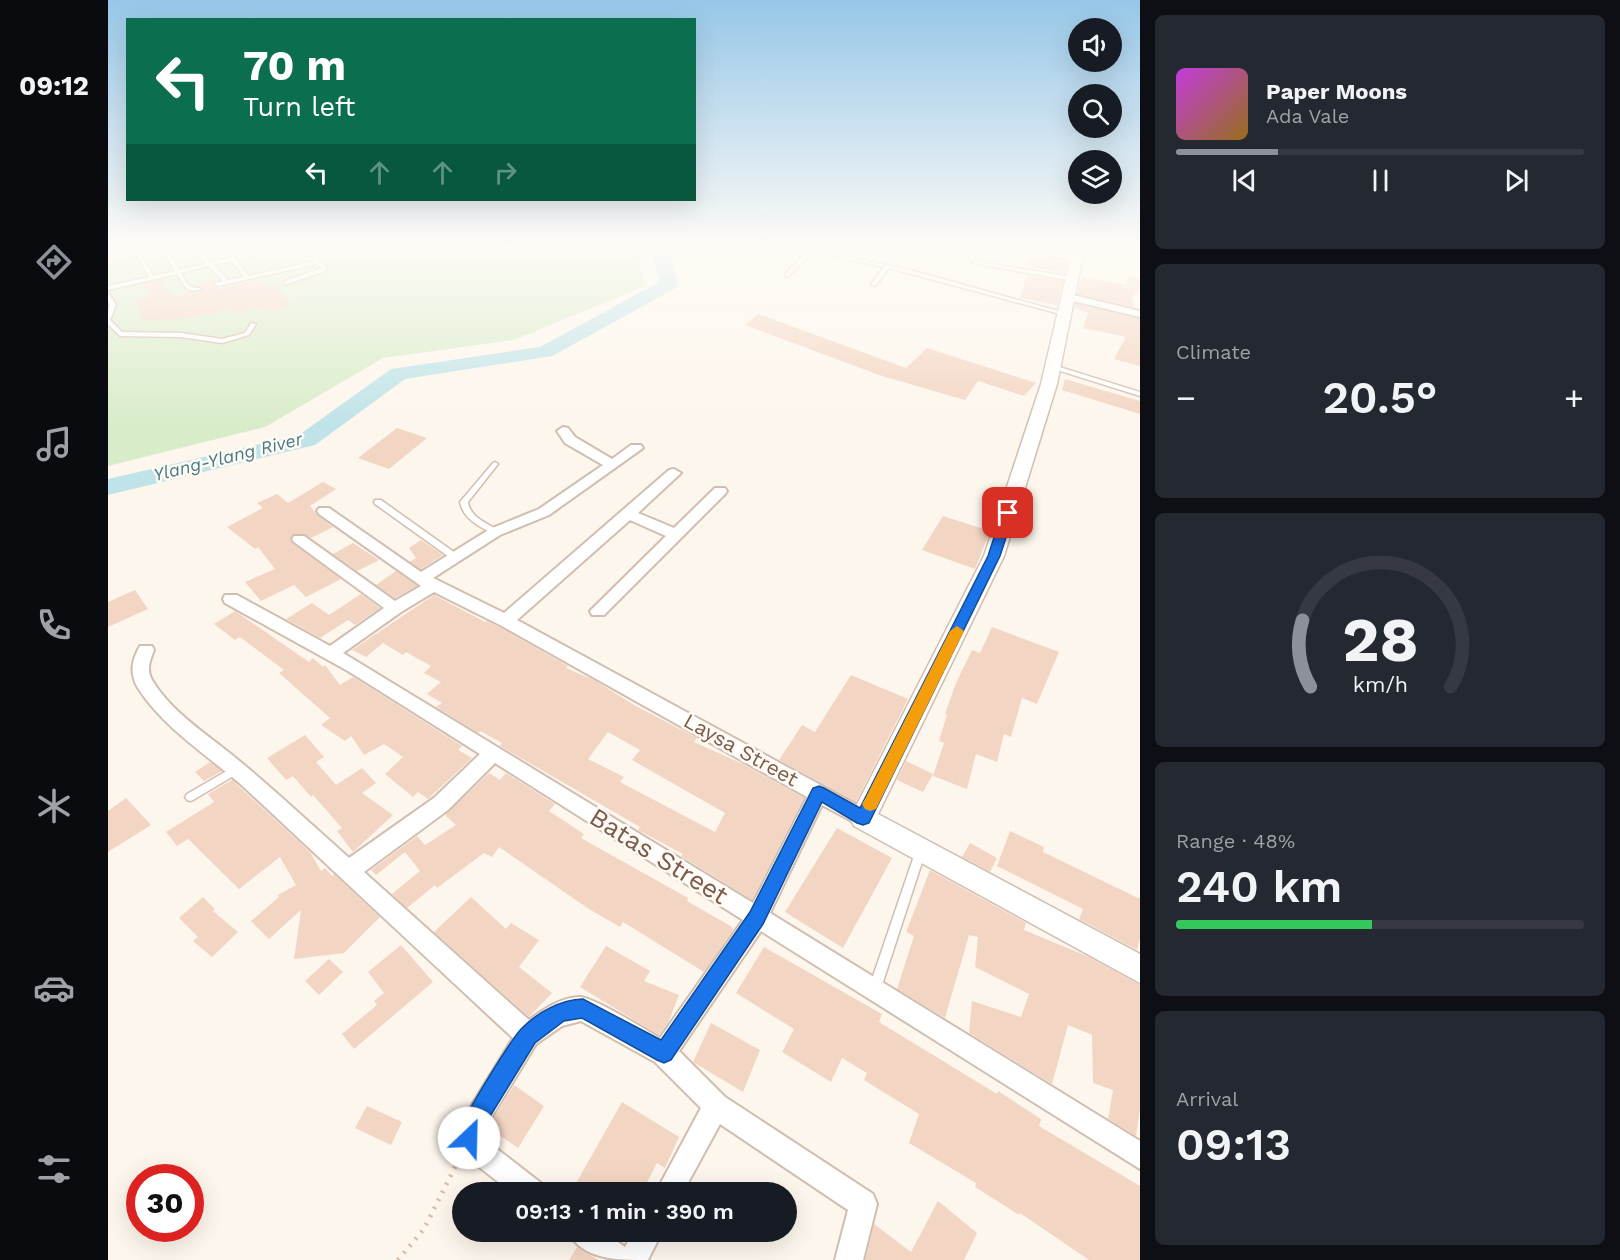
<!DOCTYPE html>
<html lang="en">
<head>
<meta charset="utf-8">
<style>
  body { margin:0; font-family:"Work Sans",sans-serif; background:#242831; color:#f1f3f6; height:100vh; display:flex; flex-direction:column; font-size:22px; white-space:nowrap }
  * { box-sizing:border-box; margin:0 }
  p { font-size:20px; color:#9ea1a6 }
  .icon { flex:none; width:33px; height:33px; fill:none; stroke:currentColor; stroke-width:2; stroke-linecap:round; stroke-linejoin:round }
  .map { position:relative; flex:1; overflow:hidden }
  .drawer { display:flex; flex-direction:column; gap:15px; padding:15px; background:#0d0f14; width:480px }
  .drawer>* { flex:none }
  .guide { position:absolute; left:18px; top:18px; width:570px; height:183px; border-radius:0px; box-shadow:0 6px 24px #0002; background:#0b6e4f; color:#fff; overflow:hidden }
  .fabs { position:absolute; left:960px; top:18px; display:grid; gap:12px }
  .fabs a { display:grid; place-items:center; width:54px; height:54px; border-radius:50%; background:#171b24; box-shadow:0 6px 24px #0002; font-size:30px }
  .speed { position:absolute; left:18px; top:1164px; display:flex; gap:12px; font-size:30px; font-weight:700; text-align:center }
  .speed>* { display:grid; place-content:center; width:78px; height:78px; border-radius:50%; background:#171b24; box-shadow:0 6px 24px #0002; line-height:1 }
  .speed .limit { border:9px solid #d22; background:#fff; color:#111 }
  .pin { position:absolute; display:grid; place-items:center; width:51px; height:51px; color:#fff; margin:-26px; border-radius:12px; box-shadow:0 3px 9px #0006 }
  .me { position:absolute; width:66px; margin:-33px; rotate:24deg; stroke-linejoin:round; filter:drop-shadow(0 0 4px #0008) }
  .turn { display:flex; align-items:center; gap:21px; height:126px; padding:0 18px; font-size:27px }
  .turn .icon { width:78px; height:78px; stroke-width:2.5 }
  .turn b { display:block; font-size:42px; line-height:51px }
  .lanes { display:flex; align-items:center; height:57px; padding:0 18px; background:#0003; justify-content:center; gap:30px; direction:ltr }
  .lanes .off { opacity:.35 }
  .big { font-size:45px; font-weight:600; line-height:1.1 }
  .drawer .widget { flex:1; display:flex; flex-direction:column; justify-content:center; gap:9px; min-width:0; padding:0 21px; border-radius:9px; background:#242831 }
  .drawer .dial { align-items:center; gap:0 }
  .dial svg { height:156px; overflow:visible; fill:none; stroke:#363941; stroke-width:7; stroke-linecap:round; text-anchor:middle }
  .dial text { fill:#f1f3f6; stroke:none }
  .song { display:flex; align-items:center; gap:18px }
  .cover { width:72px; height:72px; border-radius:9px; background:linear-gradient(135deg,hsl(290 70% 55%),hsl(40 70% 35%)) }
  .played { height:6px; border-radius:3px; background:linear-gradient(90deg,#8c9099 25%,#363941 25%) }
  .keys { display:flex; justify-content:space-around; direction:ltr }
  .heat { display:flex; justify-content:space-between; align-items:center; font-size:33px; direction:ltr }
  .charge { height:9px; border-radius:4px; background:linear-gradient(90deg,#34c759 48%,#363941 0) }
  .trip { position:absolute; left:344px; top:1182px; width:345px; height:60px; border-radius:30px; background:#171b24; box-shadow:0 6px 24px #0002; font-weight:600; line-height:60px; text-align:center }
  main { display:flex; flex:1; min-height:0 }
  .dock { display:flex; flex-direction:column; width:108px; justify-content:space-around; align-items:center; background:#090b0e; color:#9ea1a6 }
  .dock .icon { width:42px; height:42px }
  .dock .selected { color:#8c9099 }
  .dock b { font-size:27px; color:#f1f3f6 }
  .map>svg:first-child { display:block }
  .green { fill:#d8ecc9 }
  .lines { fill:none; stroke-linecap:round; stroke-linejoin:round }
  .river { fill:#bfe3e8; fill-rule:evenodd }
  .building { fill:#f3d5c3; fill-rule:evenodd }
  .service-casing { stroke:#d1beb0; stroke-width:3 }
  .minor-casing { stroke:#d1beb0; stroke-width:4 }
  .tertiary-casing { stroke:#d1beb0; stroke-width:3 }
  .path { stroke:#d9b8a5; stroke-width:4.5; stroke-dasharray:2 7; stroke-linecap:butt }
  .service { fill:#fff; fill-rule:evenodd }
  .minor { fill:#fff; fill-rule:evenodd }
  .tertiary { fill:#fff; fill-rule:evenodd }
  .route { fill:#1a73e8; stroke:#114b97; stroke-width:1.5 }
  .slow { fill:#f59e0b }
  .labels { text-anchor:middle; stroke-width:5; stroke-linejoin:round; paint-order:stroke }
  .far-water-label { font-size:18px; font-style:italic; fill:#437c86; stroke:#fffaf3 }
  .street-label { font-size:21px; fill:#7a5c4d; stroke:#fffaf3 }
  .near-street-label { font-size:26px; fill:#7a5c4d; stroke:#fffaf3 }
</style>
</head>
<body>
<main>
<nav class="dock">
<b>09:12</b>
<svg class="icon selected" aria-label="directions" viewBox="0 0 24 24"><path d="M12 3l9 9-9 9-9-9zM9 14v-3h6M13 9l2 2-2 2"/></svg>
<svg class="icon" aria-label="music" viewBox="0 0 24 24"><path d="M9 18V5l10-2v13"/><circle cx="6" cy="18" r="3"/><circle cx="16" cy="16" r="3"/></svg>
<svg class="icon" aria-label="phone" viewBox="0 0 24 24"><path d="M5 4h4l2 5-3 2q2 4 5 5l2-3 5 2v4C11 20 4 13 5 4z"/></svg>
<svg class="icon" aria-label="climate" viewBox="0 0 24 24"><path d="M12 3v18M4 7l16 10M4 17L20 7"/></svg>
<svg class="icon" aria-label="car" viewBox="0 0 24 24"><path d="M5 17H2v-5l4-1 3-4h7l3 4 3 1v5h-3M9 17h6M6 11h13"/><circle cx="7" cy="17" r="2"/><circle cx="17" cy="17" r="2"/></svg>
<svg class="icon" aria-label="filters" viewBox="0 0 24 24"><path d="M4 7h16M4 17h16"/><circle cx="9" cy="7" r="2"/><circle cx="15" cy="17" r="2"/></svg>
</nav>
<div class="map">
<svg width="1032" height="1260" viewBox="0 0 1032 1260">
  <rect width="100%" height="100%" fill="#fdf6ec"/>
  <!-- green -->
  <polygon class="green" points="0,248 528,248 537,286 406,340 275,358 157,427 0,466"/>
  <g class="lines">
    <!-- river -->
    <polygon class="river" points="543,248 561,248 570,284 568,288 444,356 297,379 207,445 0,495 0,479 191,435 283,369 432,347 551,282"/>
  </g>
  <!-- building -->
  <g class="building">
    <polygon points="925,253 959,263 957,273 917,266"/>
    <polygon points="919,275 955,281 949,305 912,298"/>
    <polygon points="973,277 1019,285 1019,277 1032,279 1032,289 1024,298 1027,307 969,294"/>
    <polygon points="53,280 65,297 94,291 94,286 87,285 106,280 106,287 113,289 150,280 157,285 169,285 182,305 168,311 152,308 129,314 124,309 82,318 35,321 27,300 43,296 34,285"/>
    <polygon points="967,304 1032,319 1032,366 1006,359 1018,337 975,328 980,313 967,308"/>
    <polygon points="650,314 798,368 819,348 928,383 916,396 870,381 857,400 774,376 637,325"/>
    <polygon points="957,379 1032,401 1032,414 954,390"/>
    <polygon points="289,428 319,438 281,469 250,458"/>
    <polygon points="215,482 228,489 202,506 210,516 225,527 203,538 196,534 186,534 182,540 233,579 198,597 186,585 153,601 137,582 167,569 150,547 147,549 119,527 155,508 149,503 169,494 180,503"/>
    <polygon points="835,516 882,531 867,569 814,550"/>
    <polygon points="313,540 335,555 313,569 302,562 308,558 301,548"/>
    <polygon points="245,543 271,560 249,571 225,554"/>
    <polygon points="288,571 309,586 287,598 268,585"/>
    <polygon points="27,590 40,609 0,627 0,602"/>
    <polygon points="253,594 272,608 247,625 240,620 212,638 178,619 204,603 221,615"/>
    <path d="M326,595L377,622L379,621L391,627L460,666L458,668L486,680L526,705L589,738L586,742L635,764L696,798L644,900L573,856L575,854L530,830L532,827L392,746L394,743L372,731L370,733L328,707L334,703L319,694L333,682L316,673L323,666L298,652L295,655L275,643L258,657L244,650ZM500,732L532,750L524,760L617,813L607,832L512,782L516,777L480,759Z"/>
    <polygon points="127,611 201,662 205,658 215,667 217,665 232,685 245,677 354,746 350,750 364,758 320,799 310,792 305,797 277,774 295,757 276,744 256,755 243,736 237,741 213,725 222,718 171,673 176,670 132,637 127,640 106,624"/>
    <polygon points="884,627 951,652 929,704 914,698 903,737 896,734 889,762 868,754 859,789 825,776 836,743 831,741 839,714 837,714 848,683 864,650 872,653"/>
    <polygon points="743,675 800,699 748,802 671,760 694,725 707,732"/>
    <polygon points="197,735 216,757 208,762 228,785 254,768 268,783 254,793 285,815 245,852 229,831 234,828 205,795 203,797 185,776 178,780 159,758"/>
    <polygon points="798,761 825,774 815,792 789,780"/>
    <polygon points="102,762 114,771 96,781 87,772"/>
    <polygon points="381,773 392,780 398,773 447,804 441,811 476,834 473,838 580,898 579,901 624,927 625,930 596,972 515,922 512,927 481,909 391,847 384,857 376,853 329,888 327,885 299,908 284,894 312,871 297,852 268,875 263,870 309,836 317,845 348,825 337,815"/>
    <polygon points="124,780 202,852 213,871 217,868 224,876 226,874 272,917 236,953 186,959 193,910 161,939 143,921 171,897 170,895 188,885 172,857 131,889 80,839 69,846 58,832 106,802 100,794"/>
    <polygon points="18,798 43,825 0,852 0,811"/>
    <polygon points="729,828 784,858 735,948 677,912"/>
    <polygon points="902,831 936,847 935,852 1032,899 1032,938 1029,950 971,919 975,909 889,866"/>
    <polygon points="862,843 889,858 882,872 854,857"/>
    <polygon points="822,870 918,923 916,930 981,957 1032,985 1032,1109 1028,1136 1000,1119 1005,1090 985,1083 984,1035 960,1025 944,1084 861,1033 864,1001 913,1017 921,994 867,967 870,937 861,935 837,1018 789,989 806,936 798,932"/>
    <polygon points="95,897 107,909 105,911 130,932 104,957 85,941 90,937 71,918"/>
    <polygon points="363,897 398,929 403,923 431,940 411,967 444,993 421,1017 326,932"/>
    <polygon points="293,945 325,982 246,1049 234,1034 269,1005 266,1001 276,993 260,972"/>
    <polygon points="498,946 542,971 536,981 571,995 560,1023 551,1035 472,987"/>
    <polygon points="656,947 774,1014 771,1022 889,1094 890,1091 933,1119 931,1126 1032,1186 1032,1260 981,1260 912,1213 911,1215 867,1187 868,1183 801,1143 811,1114 756,1080 759,1073 734,1058 723,1082 674,1052 686,1029 628,993"/>
    <polygon points="221,959 235,972 211,995 197,981"/>
    <polygon points="603,1023 652,1050 635,1092 585,1062"/>
    <polygon points="406,1085 436,1106 410,1148 380,1127"/>
    <polygon points="514,1102 571,1137 557,1168 549,1163 534,1192 463,1192"/>
    <polygon points="259,1106 294,1122 283,1145 247,1128"/>
    <polygon points="830,1201 869,1233 856,1260 757,1260 766,1224 803,1252"/>
    <polygon points="469,1247 473,1250 491,1260 461,1260"/>
  </g>
  <g class="lines">
    <!-- service casing -->
    <g class="service-casing">
      <g id="service">
        <path d="M25,248H29L45,276L67,271L54,248H59L71,270L98,264L83,248H88L103,263L122,258L115,248H120L140,276L207,261L206,257L209,248H213L210,257L212,261L219,268L218,271L179,284L177,283V281L214,268L209,264L109,286L107,285V283L115,281L100,266L73,273C79,283 79,288 92,288L93,289C78,295 75,284 69,274L0,290V286L41,277ZM124,261L136,277L120,280L105,265Z"/>
        <polygon points="712,251 802,270 961,314 956,315 781,268 768,285 766,286 763,284 776,267 712,253 701,255 681,276 677,276 677,274 697,253"/>
        <polygon points="862,256 866,256 867,260 876,263 965,277 968,279 965,281 875,265 863,262"/>
        <polygon points="0,294 2,295 8,305 2,320 14,332 73,333 114,339 137,333 143,323 148,324 141,335 114,343 73,337 12,336 0,324 0,312 2,305 0,301"/>
        <polygon points="945,365 1032,392 1032,396 943,368 942,367"/>
        <path d="M387,462L390,464L360,502C362,517 378,523 390,530L391,532L387,534C373,528 355,519 352,502L385,463Z"/>
        <polygon points="267,500 273,500 350,555 351,557 350,559 344,559 267,504 266,502"/>
        <polygon points="129,765 132,766 134,769 132,772 85,800 82,801 79,800 77,797 79,794"/>
        <polygon points="812,848 816,850 817,853 773,988 771,992 767,994 763,992 761,988 807,853 808,850"/>
      </g>
    </g>
    <!-- minor casing -->
    <g class="minor-casing">
      <g id="minor">
        <polygon points="921,248 937,248 973,260 968,263"/>
        <polygon points="961,294 1032,311 1032,317 957,299 956,297"/>
        <path d="M455,427L460,428L467,437L504,459L523,445H533L535,448L441,515L392,535L325,578L396,613L561,470L566,469L573,473L530,513L566,528L607,488H617L619,491L617,494L496,615H484L482,611L558,536L522,520L409,620L762,812L765,818L762,824L755,827L714,805L662,913L1032,1141V1169L653,931L571,1051L617,1097L765,1194L769,1204L755,1260H727L740,1210L612,1124L575,1192H548L593,1108L547,1062L473,1021L454,1026L428,1044L375,1131V1138L433,1183L437,1192H403L357,1156L348,1138L350,1127L405,1038C316,956 228,873 139,790C103,757 57,730 30,688C21,673 24,660 32,646H44L46,650C42,660 38,670 44,680C65,715 105,738 135,764C171,794 206,827 241,858L326,798L372,754L240,671L117,603L115,599L117,595H129L222,646L276,608L186,542L184,539L186,536H196L287,601L313,586L211,514L209,511L211,508H221L313,572L382,529L431,509L495,465L457,443L449,431ZM326,592L392,625L699,797L645,903L235,653L293,612ZM387,763L635,920L552,1038C536,1029 487,998 472,997C453,997 435,1010 421,1020L256,872L340,810Z"/>
        <path d="M460,1232H496L517,1247L525,1232H554L540,1260C509,1260 475,1260 460,1232Z"/>
      </g>
    </g>
    <!-- tertiary casing -->
    <g class="tertiary-casing">
      <polygon id="tertiary" points="968,248 980,248 974,260 949,384 896,556 770,814 1032,954 1032,983 746,826 742,818 876,556 933,384 962,260"/>
    </g>
    <!-- path -->
    <polyline class="path" points="290,1260 316,1229 351,1159"/>
    <!-- service -->
    <use href="#service" class="service"/>
    <!-- minor -->
    <use href="#minor" class="minor"/>
    <!-- tertiary -->
    <use href="#tertiary" class="tertiary"/>
  </g>
  <!-- sky -->
  <linearGradient id="sky" x2="0" y2="1"><stop stop-color="#97c7e8"/><stop offset="0.58" stop-color="#fefbf6"/><stop offset="1" stop-color="#fefbf6" stop-opacity="0"/></linearGradient>
  <rect width="1032" height="425" fill="url(#sky)"/>
  <!-- route -->
  <path class="route" d="M900,510L906,513L892,556L761,823L755,825L749,823L714,802L655,924L563,1060L556,1063L549,1060L474,1018L456,1021L427,1043L373,1131L369,1146L361,1149L354,1146C351,1139 351,1135 353,1128C356,1115 404,1038 414,1028C430,1012 452,1000 475,999L553,1040L642,912L705,788L711,786L716,788L752,808L880,556L894,513Z"/>
  <!-- slow -->
  <polygon class="slow" points="849,626 856,631 768,809 762,811 757,809 754,804 757,799 842,631"/>
  <g class="labels">
    <!-- far-water labels -->
    <g class="far-water-label">
      <text transform="translate(120 457) rotate(-14)" y="6">Ylang-Ylang River</text>
    </g>
    <!-- street labels -->
    <g class="street-label">
      <text transform="translate(633 750) rotate(29)" y="7">Laysa Street</text>
    </g>
    <!-- near-street labels -->
    <g class="near-street-label">
      <text transform="translate(551 856) rotate(32)" y="9">Batas Street</text>
    </g>
  </g>
</svg>
<div class="fabs">
<a><svg class="icon" aria-label="sound" viewBox="0 0 24 24"><path d="M4 9h4l5-4v14l-5-4H4zM17 9q2 3 0 6"/></svg></a>
<a><svg class="icon" aria-label="search" viewBox="0 0 24 24"><circle cx="10" cy="10" r="6"/><path d="M15 15l6 6"/></svg></a>
<a><svg class="icon" aria-label="layers" viewBox="0 0 24 24"><path d="M12 4l9 5-9 5-9-5zM3 14l9 5 9-5"/></svg></a>
</div>
<div class="speed"><div class="limit">30</div></div>
<div class="pin" style="left:900px;top:513px;background:#d93025"><svg class="icon" aria-label="arrive" viewBox="0 0 24 24"><path d="M6 21V4h12l-3 4 3 4H6"/></svg></div>
<svg class="me" style="left:361px;top:1138px" viewBox="-20 -20 40 40"><circle r="19" fill="#fff"/><path d="M0-13L10 11 0 6-10 11z" fill="#1a73e8"/></svg>
<div class="trip">09:13 · 1 min · 390 m</div>
<div class="guide">
<div class="turn"><svg class="icon" aria-label="left" viewBox="0 0 24 24"><path d="M17 20v-9H6M10 6l-5 5 5 5"/></svg><div><b>70 m</b>Turn left</div></div>
<div class="lanes"><svg class="icon" aria-label="left" viewBox="0 0 24 24"><path d="M17 20v-9H6M10 6l-5 5 5 5"/></svg><svg class="icon off" aria-label="ahead" viewBox="0 0 24 24"><path d="M12 20V5M6 11l6-6 6 6"/></svg><svg class="icon off" aria-label="ahead" viewBox="0 0 24 24"><path d="M12 20V5M6 11l6-6 6 6"/></svg><svg class="icon off" aria-label="right" viewBox="0 0 24 24"><path d="M7 20v-9h11M14 6l5 5-5 5"/></svg></div>
</div>
</div>
<section class="drawer">
<div class="widget">
<div class="song"><i class="cover"></i><div><b>Paper Moons</b><p>Ada Vale</p></div></div>
<div class="played"></div>
<div class="keys"><svg class="icon" aria-label="previous" viewBox="0 0 24 24"><path d="M18 5L8 12l10 7zM5 5v14"/></svg><svg class="icon" aria-label="pause" viewBox="0 0 24 24"><path d="M8 5v14M16 5v14"/></svg><svg class="icon" aria-label="next" viewBox="0 0 24 24"><path d="M6 5l10 7-10 7zM19 5v14"/></svg></div>
</div>
<div class="widget"><p>Climate</p>
<div class="heat"><a>−</a><b class="big">20.5°</b><a>+</a></div>
</div>
<div class="widget dial"><svg viewBox="0 0 100 80">
<path d="M14 69A42 42 0 1 1 86 69"/>
<path d="M14 69A42 42 0 0 1 10 35" stroke="#8c9099"/>
<text x="50" y="56" font-size="32" font-weight="700">28</text>
<text x="50" y="72" font-size="11">km/h</text>
</svg></div>
<div class="widget"><p>Range · 48%</p><b class="big">240 km</b><div class="charge"></div></div>
<div class="widget"><p>Arrival</p><b class="big">09:13</b></div>
</section>
</main>
</body>
</html>
